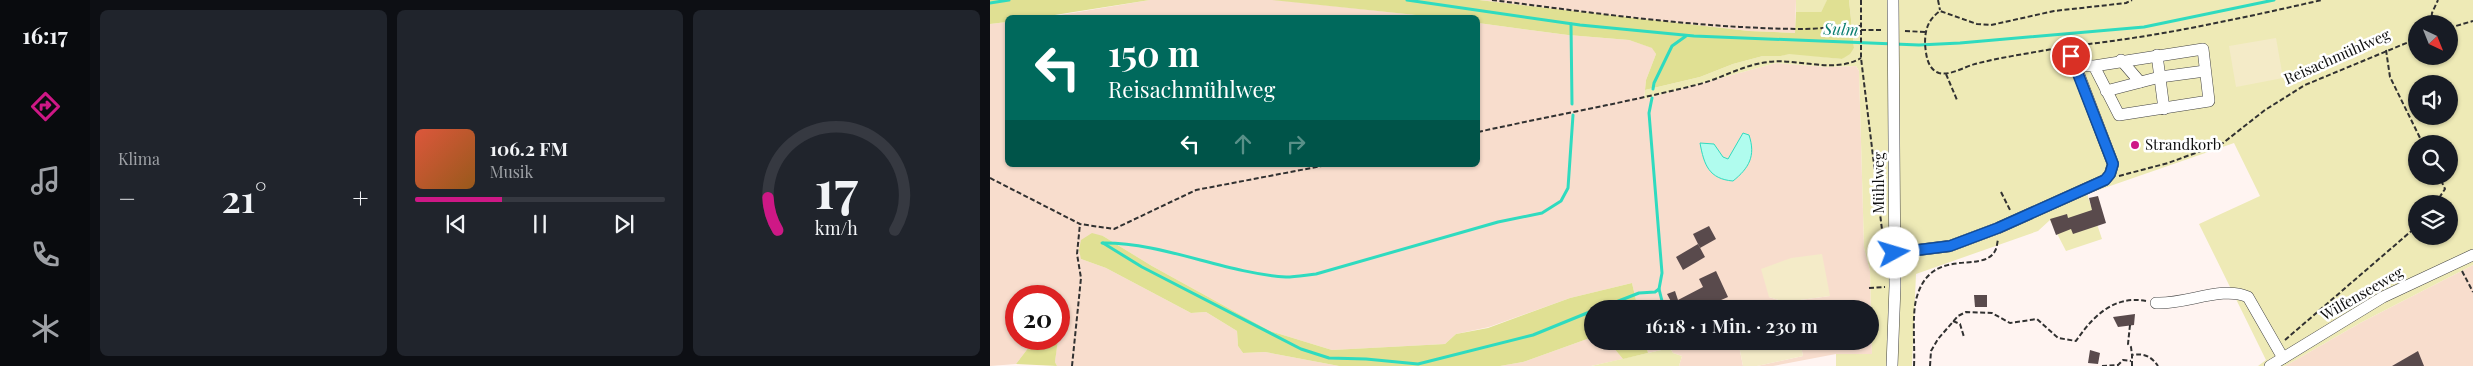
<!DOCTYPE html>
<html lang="de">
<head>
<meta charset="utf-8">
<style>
  body { margin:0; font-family:"Playfair Display",serif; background:#20242c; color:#f1f3f6; height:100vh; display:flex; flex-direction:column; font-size:19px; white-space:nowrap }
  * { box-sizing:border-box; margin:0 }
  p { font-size:16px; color:#9ea1a6 }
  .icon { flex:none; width:28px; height:28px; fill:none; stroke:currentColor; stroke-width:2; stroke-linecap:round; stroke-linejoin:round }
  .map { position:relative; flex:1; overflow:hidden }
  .drawer { display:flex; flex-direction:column; gap:10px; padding:10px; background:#0d0f14; width:900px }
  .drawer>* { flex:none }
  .banner { position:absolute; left:15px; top:15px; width:475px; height:152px; border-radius:8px; box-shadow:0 1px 4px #0004; background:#00695c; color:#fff; overflow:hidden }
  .needle { width:32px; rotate:137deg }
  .fabs { position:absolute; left:1418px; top:15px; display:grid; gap:10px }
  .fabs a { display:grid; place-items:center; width:50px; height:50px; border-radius:50%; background:#171b24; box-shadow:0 1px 4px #0004; font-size:25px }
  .speed { position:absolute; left:15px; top:285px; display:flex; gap:10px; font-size:25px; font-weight:700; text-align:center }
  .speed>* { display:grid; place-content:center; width:65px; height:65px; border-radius:50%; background:#171b24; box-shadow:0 1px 4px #0004; line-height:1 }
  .speed .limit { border:8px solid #d22; background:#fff; color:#111 }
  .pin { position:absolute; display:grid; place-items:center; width:42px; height:42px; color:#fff; margin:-21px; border:2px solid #fff; border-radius:50%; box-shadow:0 1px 5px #0007 }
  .me { position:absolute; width:55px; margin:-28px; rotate:84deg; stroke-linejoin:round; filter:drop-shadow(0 0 4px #0008) }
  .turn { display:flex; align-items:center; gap:18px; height:105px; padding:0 20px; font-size:22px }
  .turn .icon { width:65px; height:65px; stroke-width:2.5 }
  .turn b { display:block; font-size:35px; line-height:42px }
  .lanes { display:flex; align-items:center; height:48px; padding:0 20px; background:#0003; justify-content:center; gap:25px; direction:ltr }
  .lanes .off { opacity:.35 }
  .big { font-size:38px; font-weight:600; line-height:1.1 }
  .drawer .card { flex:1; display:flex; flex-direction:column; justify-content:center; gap:8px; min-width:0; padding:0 18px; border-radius:8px; background:#20242c }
  .drawer .dial { align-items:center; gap:0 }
  .dial svg { height:130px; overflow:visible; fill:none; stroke:#363941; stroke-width:7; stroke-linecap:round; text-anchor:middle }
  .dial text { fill:#f1f3f6; stroke:none }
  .song { display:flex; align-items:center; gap:15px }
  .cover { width:60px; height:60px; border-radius:8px; background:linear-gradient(135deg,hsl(10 70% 55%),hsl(30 70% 35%)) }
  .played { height:5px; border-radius:2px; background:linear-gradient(90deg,#ce1886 35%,#363941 35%) }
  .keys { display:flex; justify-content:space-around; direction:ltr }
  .heat { display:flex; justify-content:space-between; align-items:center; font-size:28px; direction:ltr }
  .drawer .tiles { flex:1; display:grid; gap:10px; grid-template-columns:repeat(3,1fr) }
  .trip { position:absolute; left:594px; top:300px; width:295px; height:50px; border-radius:25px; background:#171b24; box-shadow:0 1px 4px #0004; font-weight:600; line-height:50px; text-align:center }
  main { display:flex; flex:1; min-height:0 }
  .dock { display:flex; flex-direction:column; width:90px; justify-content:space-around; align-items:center; background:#090b0e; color:#9ea1a6 }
  .dock .icon { width:35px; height:35px }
  .dock .active { color:#ce1886 }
  .dock b { font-size:22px; color:#f1f3f6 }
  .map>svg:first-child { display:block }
  .farmland { fill:#f8ddcd; fill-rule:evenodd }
  .green { fill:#eeeab6; fill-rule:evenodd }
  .forest { fill:#e0e093 }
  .pitch { fill:#f4ebc8 }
  .water { fill:#b0fcee; stroke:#2fdbbf }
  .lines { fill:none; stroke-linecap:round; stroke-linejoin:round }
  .stream { stroke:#2fdbbf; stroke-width:3 }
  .building { fill:#594a4c }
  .minor-casing { stroke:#424242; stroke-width:12 }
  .path { stroke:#313131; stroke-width:2; stroke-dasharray:5 2.5; stroke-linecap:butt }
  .minor { stroke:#fff; stroke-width:11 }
  .route-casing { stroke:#114b97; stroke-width:12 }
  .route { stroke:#1a73e8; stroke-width:9 }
  .poi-dot { fill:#ce1886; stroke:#fff; stroke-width:2 }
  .labels { text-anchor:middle; stroke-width:5; stroke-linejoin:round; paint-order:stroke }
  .street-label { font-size:15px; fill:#0f0f0f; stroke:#fff }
  .poi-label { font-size:15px; fill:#0f0f0f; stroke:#fff; text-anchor:start }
  .water-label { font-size:16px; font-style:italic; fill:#0d7f71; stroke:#fff }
</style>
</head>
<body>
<main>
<nav class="dock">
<b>16:17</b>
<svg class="icon active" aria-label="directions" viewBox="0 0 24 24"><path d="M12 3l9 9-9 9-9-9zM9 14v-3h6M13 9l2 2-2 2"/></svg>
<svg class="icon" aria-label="music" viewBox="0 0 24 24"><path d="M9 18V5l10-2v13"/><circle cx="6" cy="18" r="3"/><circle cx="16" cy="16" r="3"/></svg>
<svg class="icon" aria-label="phone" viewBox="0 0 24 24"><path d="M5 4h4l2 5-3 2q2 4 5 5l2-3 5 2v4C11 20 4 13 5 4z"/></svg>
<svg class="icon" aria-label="climate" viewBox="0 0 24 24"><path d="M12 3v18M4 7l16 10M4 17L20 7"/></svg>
</nav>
<section class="drawer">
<div class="tiles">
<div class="card"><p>Klima</p>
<div class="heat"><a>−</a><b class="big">21°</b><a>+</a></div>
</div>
<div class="card">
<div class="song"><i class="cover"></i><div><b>106.2 FM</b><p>Musik</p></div></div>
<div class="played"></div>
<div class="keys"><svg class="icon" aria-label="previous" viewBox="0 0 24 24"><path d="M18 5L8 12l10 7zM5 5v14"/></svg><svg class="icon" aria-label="pause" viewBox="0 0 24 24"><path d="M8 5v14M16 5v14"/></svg><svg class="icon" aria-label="next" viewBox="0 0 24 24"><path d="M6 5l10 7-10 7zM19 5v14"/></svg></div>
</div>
<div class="card dial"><svg viewBox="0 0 100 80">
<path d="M14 69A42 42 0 1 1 86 69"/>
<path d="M14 69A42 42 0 0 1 8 49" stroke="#ce1886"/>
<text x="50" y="56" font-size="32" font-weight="700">17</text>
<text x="50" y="72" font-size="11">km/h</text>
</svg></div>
</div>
</section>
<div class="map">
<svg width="1483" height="366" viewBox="0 0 1483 366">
  <rect width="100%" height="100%" fill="#fff4f1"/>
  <!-- farmland -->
  <g class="farmland">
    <polygon points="160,0 287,0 445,17 52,18"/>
    <polygon points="489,0 806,0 805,33 759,31"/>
    <path d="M17,22L18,165H488V23L578,35L639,40L663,48L666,54L656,80L654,99L786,63L837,67L866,66L869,71L874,248L880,271L882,354H846L783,366H767L813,356L810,341H880V309H648L642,283L580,298L499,327L466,334L455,344L342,350L280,331L162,266L113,236L91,259L116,268L201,313L216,312L247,331L248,346L253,353L275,352L349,366H67L65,362L70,317L69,296H26V339H45L26,364L0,366V24ZM840,296L795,302L779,297Z"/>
    <polygon points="1483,265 1483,366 1295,366 1370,323"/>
    <polygon points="600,338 602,341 623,347 633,359 601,366 510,366 533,362"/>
    <polygon points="655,341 748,341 753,366 689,366 692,356 683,353 680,348 658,353"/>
  </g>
  <!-- green -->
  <g class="green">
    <polygon points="806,0 837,0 837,1 831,12 806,12"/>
    <path d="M859,0H1483V265L1370,323L1295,366H1268L1276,360L1209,224L1270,196L1244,143L1097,194L1112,239L1076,251L1060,220L1048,231L926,274L922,366H846V354H882L880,271L874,248L869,71L866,66L837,67L786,63L654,99L655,90L710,77L743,64L773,56H791L799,53L852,59L864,48ZM1426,24H1459V56H1426ZM1426,84H1459V116H1426ZM1426,144H1459V176H1426ZM1426,204H1459V236H1426Z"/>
    <polygon points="680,348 683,353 692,356 689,366 601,366"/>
  </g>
  <!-- forest -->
  <g class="forest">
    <polygon points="0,0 160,0 52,17 18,18 17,22 0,24"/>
    <polygon points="282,0 489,0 759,31 805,33 806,12 831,12 837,0 859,0 864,48 860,54 852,59 799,54 791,56 773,56 743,64 710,77 655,90 656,80 666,54 662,48 639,40 578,35 488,23 488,18 445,17"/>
    <polygon points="102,233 113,236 162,266 280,331 342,350 455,344 466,334 498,328 580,298 642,283 648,309 602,309 602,339 600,338 533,362 510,366 349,366 275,352 253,353 248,346 247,331 216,312 201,313 116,268 91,259 89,250 91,240"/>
    <polygon points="45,339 68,339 65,362 67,366 26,364"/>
    <polygon points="608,341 655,341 658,353 633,359 623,347"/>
  </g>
  <!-- pitch -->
  <g class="pitch">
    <polygon points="1286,38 1293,78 1246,87 1239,46"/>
    <polygon points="832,254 840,296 795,302 779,297 771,269 801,258"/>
    <polygon points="748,341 810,341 813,356 767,366 753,366"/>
  </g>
  <!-- water -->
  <path class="water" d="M753,133L759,135C766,156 759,168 743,181C719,179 714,165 710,143L724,144L733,157L738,159Z"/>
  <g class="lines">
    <!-- stream -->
    <g class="stream">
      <polyline points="417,0 590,25 704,36 929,45 970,43 1154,27 1284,0"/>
      <polyline points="0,3 19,0"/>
      <polyline points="581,24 582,104"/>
      <polyline points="663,89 664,83 682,46 696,36"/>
      <polyline points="662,98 659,113 672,273 669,289 674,309"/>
      <path d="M112,243C172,242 234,273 296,277C306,277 316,275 326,274L508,222L552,213L571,201L578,188L583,115"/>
      <polyline points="113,243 152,267 311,349 339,358 376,359 428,364 543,335 602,311"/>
      <polyline points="608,309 649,293 665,292 669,289"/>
    </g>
  </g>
  <!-- building -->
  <g class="building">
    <polygon points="1108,196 1116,223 1083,234 1081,229 1066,235 1060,219 1077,214 1078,218 1102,210 1099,198"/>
    <polygon points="719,226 726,239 710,248 703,234"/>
    <polygon points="708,244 715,257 693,270 686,257"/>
    <polygon points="726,271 738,297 722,304 725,309 685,309 677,294 685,291 688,300 713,287 709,279"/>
    <polygon points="984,295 997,295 997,307 985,307"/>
    <polygon points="1145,314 1144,325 1128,327 1123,317"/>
    <polygon points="1100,350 1110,353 1108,364 1098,363"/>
    <polygon points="1428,351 1434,366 1402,366"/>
  </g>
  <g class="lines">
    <!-- minor casing -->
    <g class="minor-casing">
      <g id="minor">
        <polyline points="1167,55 1174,109"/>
        <polyline points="1131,60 1150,82"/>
        <polyline points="1085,65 1104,66 1213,49 1219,101 1129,115 1104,66"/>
        <polyline points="1116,91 1170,77 1215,71"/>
        <polyline points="904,253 960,246 1008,228 1115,180 1120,174 1123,164 1078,46"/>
        <path d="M1166,303C1195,305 1233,285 1258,297L1293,358"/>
        <polyline points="902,366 905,286 903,0"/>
        <polyline points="1280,366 1393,297 1483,255"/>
      </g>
    </g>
    <!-- path -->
    <g class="path">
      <path d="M502,0C605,13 707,28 810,29C830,29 851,26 871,26"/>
      <polyline points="871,0 871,58 894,246"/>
      <polyline points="948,0 950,10"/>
      <polyline points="1441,24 1442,13 1448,0"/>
      <polyline points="1459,28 1483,21"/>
      <polyline points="871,30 893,30"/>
      <polyline points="915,31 935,32"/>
      <path d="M1090,45C1172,36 1252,18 1332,0"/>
      <path d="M1068,48C1041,53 1012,57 985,64C974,67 960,76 949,73C937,69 936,54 935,44C935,29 938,20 950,11L987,24L1001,25L1064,11L1136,3L1142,0"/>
      <polyline points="1396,50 1400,77 1433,144"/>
      <polyline points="956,74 967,100"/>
      <path d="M488,132C560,116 634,103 706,85C731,79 752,65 778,62C808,58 844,74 871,58"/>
      <polyline points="1129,176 1178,163 1233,143 1275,110 1315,85 1426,39"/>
      <polyline points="0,178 90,224 124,229 206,190 337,165"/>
      <polyline points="1011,192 1021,212"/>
      <polyline points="1445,204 1455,189 1449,176"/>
      <polyline points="1472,271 1483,292"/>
      <polyline points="879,288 895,287"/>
      <polyline points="963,321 970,324 974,337"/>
      <polyline points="1140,325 1138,344 1141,347 1142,355"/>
      <polyline points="1295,340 1426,227"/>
      <polyline points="82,366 91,278 87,254 90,224"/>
      <path d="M924,366C925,347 922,317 926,300C940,244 992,275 1005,251C1007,248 1007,243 1008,240"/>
      <path d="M940,366L941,351L948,339L968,316L976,312L1002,313L1020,323L1047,319L1068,338L1086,341C1103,316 1124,295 1156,301"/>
      <polyline points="1112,366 1128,365 1133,360 1141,361"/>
      <path d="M1142,366V355C1154,353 1161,356 1168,366"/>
    </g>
    <!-- minor -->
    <use href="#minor" class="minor"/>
  </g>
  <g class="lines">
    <!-- route casing -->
    <g class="route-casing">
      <polyline id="route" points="904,253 960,246 1008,228 1115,180 1120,174 1123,164 1081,56"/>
    </g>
    <!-- route -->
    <use href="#route" class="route"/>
  </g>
  <!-- markers -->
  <circle class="poi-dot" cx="1145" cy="145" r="5"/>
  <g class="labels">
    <!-- street labels -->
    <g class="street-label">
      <text transform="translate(1347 57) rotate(-24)" y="5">Reisachmühlweg</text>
      <text transform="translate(889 183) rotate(-90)" y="5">Mühlweg</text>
      <text transform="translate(1372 294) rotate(-30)" y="5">Wilfenseeweg</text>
    </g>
    <!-- poi labels -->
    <g class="poi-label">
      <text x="1155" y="150">Strandkorb</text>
    </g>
    <!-- water labels -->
    <g class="water-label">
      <text transform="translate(851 29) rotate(2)" y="6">Sulm</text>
    </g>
  </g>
</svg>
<div class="fabs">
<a><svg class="needle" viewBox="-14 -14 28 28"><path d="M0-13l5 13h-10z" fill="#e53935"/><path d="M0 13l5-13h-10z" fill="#9ea1a6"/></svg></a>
<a><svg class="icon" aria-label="sound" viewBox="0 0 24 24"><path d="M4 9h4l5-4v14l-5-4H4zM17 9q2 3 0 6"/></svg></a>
<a><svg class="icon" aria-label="search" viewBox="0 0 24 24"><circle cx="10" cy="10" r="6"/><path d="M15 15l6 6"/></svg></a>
<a><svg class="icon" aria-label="layers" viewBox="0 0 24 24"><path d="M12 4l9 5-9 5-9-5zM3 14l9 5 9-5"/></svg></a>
</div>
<div class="speed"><div class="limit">20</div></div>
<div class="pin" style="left:1081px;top:56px;background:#d93025"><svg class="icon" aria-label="arrive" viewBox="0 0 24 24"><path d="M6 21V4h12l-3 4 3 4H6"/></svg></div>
<svg class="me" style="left:904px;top:253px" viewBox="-20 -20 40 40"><circle r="19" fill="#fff"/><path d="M0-13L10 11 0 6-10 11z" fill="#1a73e8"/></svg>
<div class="trip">16:18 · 1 Min. · 230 m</div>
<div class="banner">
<div class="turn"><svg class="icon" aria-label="left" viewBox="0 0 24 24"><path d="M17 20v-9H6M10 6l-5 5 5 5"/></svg><div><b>150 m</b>Reisachmühlweg</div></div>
<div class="lanes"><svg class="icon" aria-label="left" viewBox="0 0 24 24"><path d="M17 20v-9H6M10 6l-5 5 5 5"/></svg><svg class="icon off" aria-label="ahead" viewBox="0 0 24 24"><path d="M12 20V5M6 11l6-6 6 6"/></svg><svg class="icon off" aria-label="right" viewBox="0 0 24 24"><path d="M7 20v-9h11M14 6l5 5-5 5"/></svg></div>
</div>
</div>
</main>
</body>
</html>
